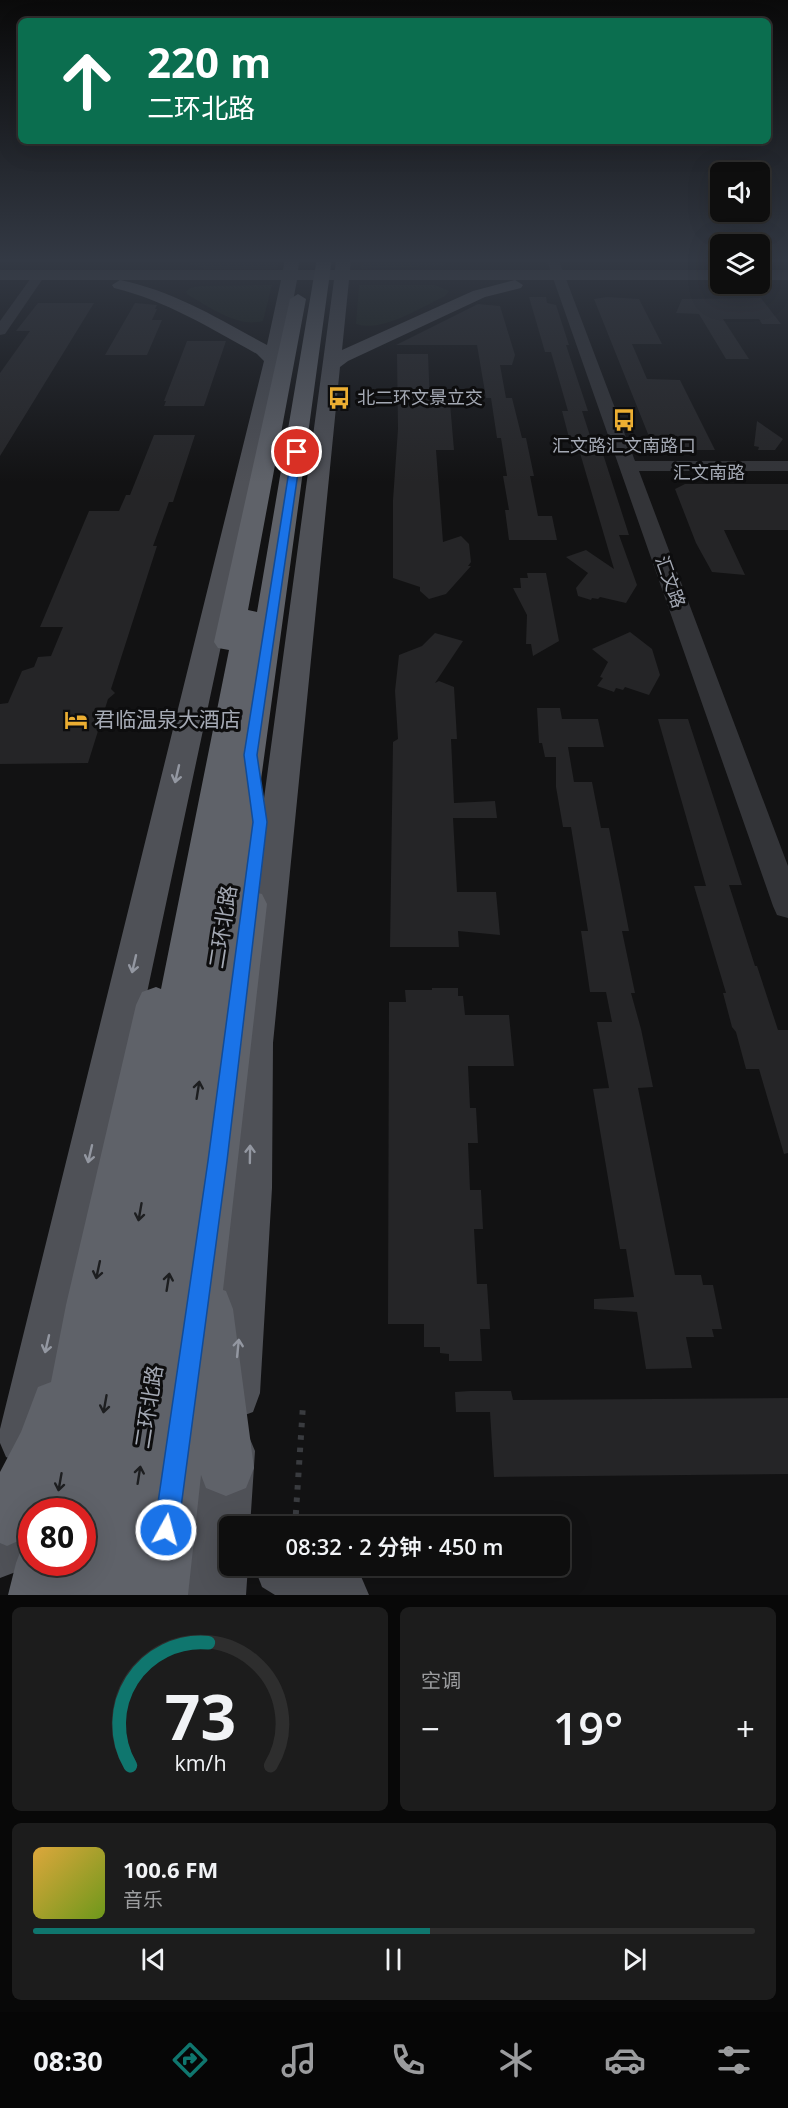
<!DOCTYPE html>
<html lang="zh">
<head>
<meta charset="utf-8">
<style>
  body { margin:0; font-family:"Open Sans","Noto Sans SC",sans-serif; background:#1c1c1c; color:#f1f3f6; height:100vh; display:flex; flex-direction:column; font-size:22px; white-space:nowrap }
  * { box-sizing:border-box; margin:0 }
  p { font-size:20px; color:#9b9c9e }
  .icon { flex:none; width:33px; height:33px; fill:none; stroke:currentColor; stroke-width:2; stroke-linecap:round; stroke-linejoin:round }
  .map { position:relative; height:1595px; overflow:hidden }
  .details { display:flex; flex-direction:column; gap:12px; padding:12px; background:#080808; flex:1 }
  .details>* { flex:none }
  .banner { position:absolute; left:18px; top:18px; width:753px; height:126px; border-radius:9px; box-shadow:0 6px 24px #0002,0 0 0 2px #2e2e2e; background:#0b6e4f; color:#fff; overflow:hidden }
  .buttons { position:absolute; left:710px; top:162px; display:grid; gap:12px }
  .buttons a { display:grid; place-items:center; width:60px; height:60px; border-radius:9px; background:#0e0e0e; box-shadow:0 6px 24px #0002,0 0 0 2px #2e2e2e; font-size:30px }
  .speed { position:absolute; left:18px; top:1498px; display:flex; gap:12px; font-size:30px; font-weight:700; text-align:center }
  .speed>* { display:grid; place-content:center; width:78px; height:78px; border-radius:50%; background:#0e0e0e; box-shadow:0 6px 24px #0002,0 0 0 2px #2e2e2e; line-height:1 }
  .speed .limit { border:9px solid #d22; background:#fff; color:#111 }
  .pin { position:absolute; display:grid; place-items:center; width:51px; height:51px; color:#fff; margin:-26px; border:3px solid #fff; border-radius:50%; box-shadow:0 2px 6px #0007 }
  .me { position:absolute; width:66px; margin:-33px; rotate:7deg; stroke-linejoin:round; filter:drop-shadow(0 0 4px #0008) }
  .turn { display:flex; align-items:center; gap:21px; height:126px; padding:0 30px; font-size:27px }
  .turn .icon { width:78px; height:78px; stroke-width:2.5 }
  .turn b { display:block; font-size:42px; line-height:51px }
  .big { font-size:45px; font-weight:600; line-height:1.1 }
  .details .widget { flex:1; display:flex; flex-direction:column; justify-content:center; gap:9px; min-width:0; padding:0 21px; border-radius:9px; background:#1c1c1c }
  .details .dial { align-items:center; gap:0 }
  .dial svg { height:156px; overflow:visible; fill:none; stroke:#2e2e2e; stroke-width:7; stroke-linecap:round; text-anchor:middle }
  .dial text { fill:#f1f3f6; stroke:none }
  .song { display:flex; align-items:center; gap:18px }
  .cover { width:72px; height:72px; border-radius:9px; background:linear-gradient(135deg,hsl(40 70% 55%),hsl(80 70% 35%)) }
  .played { height:6px; border-radius:3px; background:linear-gradient(90deg,#0f766e 55%,#2e2e2e 55%) }
  .keys { display:flex; justify-content:space-around; direction:ltr }
  .heat { display:flex; justify-content:space-between; align-items:center; font-size:33px; direction:ltr }
  .details .tiles { flex:1; display:grid; gap:12px; grid-template-columns:1fr 1fr }
  .widget:last-child { grid-column:span 2 }
  .trip { position:absolute; left:219px; top:1516px; width:351px; height:60px; border-radius:9px; background:#0e0e0e; box-shadow:0 6px 24px #0002,0 0 0 2px #2e2e2e; font-weight:600; line-height:60px; text-align:center }
  .tab-bar { display:flex; height:96px; justify-content:space-around; align-items:center; background:#060606; color:#9b9c9e }
  .tab-bar .icon { width:42px; height:42px }
  .tab-bar .selected { color:#0f766e }
  .tab-bar b { font-size:27px; color:#f1f3f6 }
  .map>svg:first-child { display:block }
  .green { fill:#181e19 }
  .building { fill:#252527 }
  .lines { fill:none; stroke-linecap:round; stroke-linejoin:round }
  .path { stroke:#393b3f; stroke-width:6; stroke-dasharray:4.5 8; stroke-linecap:butt }
  .minor { fill:#333438; fill-rule:evenodd }
  .major { fill:#4f5157; fill-rule:evenodd }
  .highway { fill:#5f6269; fill-rule:evenodd }
  .oneway { stroke:#9397a1 }
  .oneway2 { stroke:#1d1e20 }
  .route { fill:#1a73e8; stroke:#114b97; stroke-width:1.5 }
  .labels { text-anchor:middle; stroke-width:6; stroke-linejoin:round; paint-order:stroke }
  .far-poi-label { font-size:18px; fill:#a4a9b4; stroke:#0d0d0e; text-anchor:start }
  .far-street-label { font-size:18px; fill:#a4a9b4; stroke:#0d0d0e }
  .poi-label { font-size:21px; fill:#a4a9b4; stroke:#0d0d0e; text-anchor:start }
  .street-label { font-size:21px; fill:#a4a9b4; stroke:#0d0d0e }
</style>
</head>
<body>
<div class="map">
<svg width="788" height="1595" viewBox="0 0 788 1595">
  <rect width="100%" height="100%" fill="#121213"/>
  <!-- green -->
  <g class="green">
    <polygon points="198,258 279,258 277,269 204,269 191,265 191,262"/>
    <polygon points="362,258 440,258 445,262 443,266 361,269"/>
    <path d="M272,285L263,321C237,328 210,307 188,295L186,292L190,288L200,286Z"/>
    <path d="M359,285H435L449,291L445,296C422,307 382,333 356,324Z"/>
  </g>
  <!-- building -->
  <g class="building">
    <polygon points="529,297 546,297 547,303 556,305 569,345 566,345 588,411 582,411 596,454 603,454 629,535 619,535 637,585 626,603 600,597 598,599 592,598 591,600 578,596 576,588 588,573 566,557 586,550 614,569 580,453 573,453 562,411 568,411 551,352 545,352"/>
    <polygon points="607,297 639,299 662,344 632,344 647,379 680,380 715,450 681,450 660,444 650,439 594,299"/>
    <polygon points="761,298 781,324 762,324 759,319 723,319 749,359 726,359 699,314 676,313 682,299"/>
    <polygon points="38,303 94,303 0,456 0,373 30,331 16,331"/>
    <polygon points="135,303 157,305 155,309 157,309 152,320 162,320 147,355 105,355"/>
    <polygon points="478,304 500,306 515,355 512,365 500,365 506,398 512,398 522,438 526,438 534,476 530,476 538,516 552,516 557,540 509,540 505,510 509,510 503,476 507,476 501,438 497,438 491,398 486,398 477,345 396,345"/>
    <polygon points="187,341 226,341 204,406 164,406 166,401 164,401"/>
    <polygon points="397,354 428,354 430,403 450,403 454,450 436,450 443,542 461,536 469,544 471,562 468,566 471,566 446,594 429,599 420,591 420,587 393,578 393,500 398,429"/>
    <polygon points="757,421 783,439 775,450 758,450 759,447 754,446"/>
    <polygon points="154,435 195,435 173,502 169,502 153,546 157,546 111,689 115,693 108,699 88,763 0,764 0,704 8,703 22,671 34,667 38,657 51,656 63,627 40,627 89,511 119,511 126,495 130,495"/>
    <polygon points="685,484 788,484 788,530 724,530 745,575 712,572 696,543 675,489"/>
    <polygon points="527,573 546,573 559,641 533,656 531,644 526,644 527,615 513,588 521,588 520,578 528,578"/>
    <polygon points="630,632 652,649 660,675 649,695 625,687 623,690 616,688 614,692 597,686 603,678 600,677 608,662 592,649"/>
    <polygon points="435,633 463,641 435,683 439,681 454,687 457,739 451,739 454,803 495,801 497,818 453,818 457,892 496,892 500,935 458,931 459,947 390,947 393,742 398,739 395,691 399,655 422,646"/>
    <polygon points="537,708 560,708 562,719 598,719 604,747 568,747 574,782 592,782 601,828 609,828 629,931 622,931 635,993 631,993 641,1029 653,1087 638,1088 675,1275 701,1275 703,1285 713,1285 722,1329 712,1329 714,1337 686,1337 692,1368 646,1369 637,1312 594,1309 594,1299 634,1297 626,1249 620,1249 593,1089 609,1088 597,1022 612,1022 606,992 590,992 581,931 588,931 571,827 563,827 556,787 556,757 545,757 542,743 539,743"/>
    <polygon points="658,719 688,719 742,885 729,885 755,966 757,966 778,1030 788,1030 788,1153 784,1154 759,1069 746,1069 736,1032 732,1027 723,993 726,993 694,886 706,886"/>
    <polygon points="432,988 458,988 458,996 463,996 465,1015 509,1015 514,1066 468,1066 470,1108 476,1108 478,1143 468,1143 470,1190 481,1190 483,1229 474,1229 477,1284 487,1284 490,1329 480,1329 482,1361 449,1361 449,1354 440,1353 440,1347 424,1347 424,1324 388,1324 389,1002 406,1002 405,990 432,990"/>
    <polygon points="470,1391 511,1391 513,1400 788,1398 788,1474 494,1477 490,1412 456,1412 455,1392"/>
  </g>
  <g class="lines">
    <!-- path -->
    <polyline class="path" points="295,1527 303,1405"/>
    <!-- minor -->
    <g class="minor">
      <polygon points="546,258 558,258 635,461 788,461 788,471 639,471 788,866 788,918 777,915 773,906"/>
      <polygon points="40,270 46,274 5,334 0,335 0,321 36,271"/>
    </g>
    <!-- major -->
    <g class="major">
      <path d="M285,258H300L298,270H335L336,258H351L350,270H720V280H349L342,350L473,291L515,280L523,285L521,288L485,297L348,361L340,367L273,1043L272,1188L260,1393L253,1412L234,1419L215,1412L208,1393L226,1188L231,1043L334,280H297L282,360L52,1438L44,1457L25,1465L6,1457L0,1443V1429L264,361L257,354C210,328 167,301 114,288L112,285L120,280C174,291 219,319 267,345L281,280H0V270H283Z"/>
      <rect x="759" y="270" width="29" height="10"/>
      <polygon points="228,1424 247,1432 255,1451 250,1527 230,1527 230,1566 248,1566 246,1595 186,1595 201,1451 209,1432"/>
      <polygon points="11,1472 31,1480 39,1500 37,1512 32,1512 32,1537 21,1570 0,1578 0,1476"/>
      <polygon points="254,1566 341,1566 360,1574 369,1595 275,1595 262,1587"/>
    </g>
    <!-- highway -->
    <polygon class="highway" points="317,258 332,258 246,890 262,894 267,904 223,1290 226,1291 233,1309 254,1468 246,1488 226,1496 206,1488 201,1475 188,1595 8,1595 16,1563 24,1542 32,1539 32,1563 82,1563 82,1512 32,1512 32,1528 27,1537 7,1546 0,1543 0,1472 21,1432 38,1387 51,1382 66,1305 136,1005 142,992 156,987 161,989 229,650 218,648 214,642 290,299 298,294 306,299 248,610 257,612"/>
  </g>
  <!-- one-way arrows -->
  <defs><path id="oneway-shaft" d="M-6 0H5M1.5-3L5.5 0L1.5 3" fill="none" stroke-width="1.6" stroke-linecap="round" stroke-linejoin="round" transform="scale(1.5)"/></defs>
  <g class="oneway">
    <use href="#oneway-shaft" transform="translate(177 774) rotate(103)"/>
    <use href="#oneway-shaft" transform="translate(134 964) rotate(103)"/>
    <use href="#oneway-shaft" transform="translate(90 1154) rotate(103)"/>
    <use href="#oneway-shaft" transform="translate(250 1154) rotate(-89)"/>
    <use href="#oneway-shaft" transform="translate(47 1344) rotate(103)"/>
    <use href="#oneway-shaft" transform="translate(238 1348) rotate(-84)"/>
  </g>
  <g class="oneway2">
    <use href="#oneway-shaft" transform="translate(198 1090) rotate(-81)"/>
    <use href="#oneway-shaft" transform="translate(140 1212) rotate(100)"/>
    <use href="#oneway-shaft" transform="translate(98 1270) rotate(102)"/>
    <use href="#oneway-shaft" transform="translate(168 1282) rotate(-81)"/>
    <use href="#oneway-shaft" transform="translate(105 1404) rotate(100)"/>
    <use href="#oneway-shaft" transform="translate(139 1475) rotate(-81)"/>
    <use href="#oneway-shaft" transform="translate(60 1482) rotate(100)"/>
  </g>
  <!-- sky -->
  <linearGradient id="sky" x2="0" y2="1"><stop stop-color="#0a0a0a"/><stop offset="0.54" stop-color="#333944"/><stop offset="1" stop-color="#333944" stop-opacity="0"/></linearGradient>
  <rect width="788" height="482" fill="url(#sky)"/>
  <!-- route -->
  <polygon class="route" points="297,450 301,452 257,755 267,822 227,1161 178,1530 175,1538 166,1541 158,1538 154,1530 208,1161 253,822 244,755 292,452"/>
  <!-- icons -->
  <defs>
    <g id="bus-bare" transform="scale(1.8)"><path d="M-5-6H5V4H4V6H2V4H-2V6H-4V4H-5ZM-3.5-4V0h7V-4ZM-3.5 1.2v1.5H-2V1.2ZM2 1.2v1.5H3.5V1.2Z" fill="#ecae32" stroke="#0d0d0e" stroke-width="2.5" paint-order="stroke"/></g>
    <g id="hotel-bare" transform="scale(1.8)"><path d="M-6-4.5h1.5V1H6V5H4.5V3h-9V5H-6ZM-4 0a1.8 1.8 0 1 1 3.6 0ZM.5 0V-2.5h3Q6-2.5 6 0Z" fill="#ecae32" stroke="#0d0d0e" stroke-width="2.5" paint-order="stroke"/></g>
  </defs>
  <g fill-rule="evenodd">
    <use href="#bus-bare" x="339" y="398"/>
    <use href="#bus-bare" x="624" y="420"/>
    <use href="#hotel-bare" x="76" y="720"/>
  </g>
  <g class="labels">
    <!-- far-poi labels -->
    <g class="far-poi-label">
      <text x="357" y="404">北二环文景立交</text>
      <text x="624" y="452" text-anchor="middle">汇文路汇文南路口</text>
    </g>
    <!-- far-street labels -->
    <g class="far-street-label">
      <text x="709" y="479">汇文南路</text>
      <text transform="translate(670 582) rotate(70)" y="6">汇文路</text>
    </g>
    <!-- poi labels -->
    <g class="poi-label">
      <text x="94" y="727">君临温泉大酒店</text>
    </g>
    <!-- street labels -->
    <g class="street-label">
      <text transform="translate(223 927) rotate(-81)" y="7">二环北路</text>
      <text transform="translate(149 1407) rotate(-81)" y="7">二环北路</text>
    </g>
  </g>
</svg>
<div class="buttons">
<a><svg class="icon" aria-label="sound" viewBox="0 0 24 24"><path d="M4 9h4l5-4v14l-5-4H4zM17 9q2 3 0 6"/></svg></a>
<a><svg class="icon" aria-label="layers" viewBox="0 0 24 24"><path d="M12 4l9 5-9 5-9-5zM3 14l9 5 9-5"/></svg></a>
</div>
<div class="speed"><div class="limit">80</div></div>
<div class="pin" style="left:297px;top:452px;background:#d93025"><svg class="icon" aria-label="arrive" viewBox="0 0 24 24"><path d="M6 21V4h12l-3 4 3 4H6"/></svg></div>
<svg class="me" style="left:166px;top:1530px" viewBox="-20 -20 40 40"><circle r="17" fill="#1a73e8" stroke="#fff" stroke-width="3"/><path d="M0-11L8 9 0 5-8 9z" fill="#fff"/></svg>
<div class="trip">08:32 · 2 分钟 · 450 m</div>
<div class="banner">
<div class="turn"><svg class="icon" aria-label="ahead" viewBox="0 0 24 24"><path d="M12 20V5M6 11l6-6 6 6"/></svg><div><b>220 m</b>二环北路</div></div>
</div>
</div>
<section class="details">
<div class="tiles">
<div class="widget dial"><svg viewBox="0 0 100 80">
<path d="M14 69A42 42 0 1 1 86 69"/>
<path d="M14 69A42 42 0 0 1 54 6" stroke="#0f766e"/>
<text x="50" y="56" font-size="32" font-weight="700">73</text>
<text x="50" y="72" font-size="11">km/h</text>
</svg></div>
<div class="widget"><p>空调</p>
<div class="heat"><a>−</a><b class="big">19°</b><a>+</a></div>
</div>
<div class="widget">
<div class="song"><i class="cover"></i><div><b>100.6 FM</b><p>音乐</p></div></div>
<div class="played"></div>
<div class="keys"><svg class="icon" aria-label="previous" viewBox="0 0 24 24"><path d="M18 5L8 12l10 7zM5 5v14"/></svg><svg class="icon" aria-label="pause" viewBox="0 0 24 24"><path d="M8 5v14M16 5v14"/></svg><svg class="icon" aria-label="next" viewBox="0 0 24 24"><path d="M6 5l10 7-10 7zM19 5v14"/></svg></div>
</div>
</div>
</section>
<nav class="tab-bar">
<b>08:30</b>
<svg class="icon selected" aria-label="directions" viewBox="0 0 24 24"><path d="M12 3l9 9-9 9-9-9zM9 14v-3h6M13 9l2 2-2 2"/></svg>
<svg class="icon" aria-label="music" viewBox="0 0 24 24"><path d="M9 18V5l10-2v13"/><circle cx="6" cy="18" r="3"/><circle cx="16" cy="16" r="3"/></svg>
<svg class="icon" aria-label="phone" viewBox="0 0 24 24"><path d="M5 4h4l2 5-3 2q2 4 5 5l2-3 5 2v4C11 20 4 13 5 4z"/></svg>
<svg class="icon" aria-label="climate" viewBox="0 0 24 24"><path d="M12 3v18M4 7l16 10M4 17L20 7"/></svg>
<svg class="icon" aria-label="car" viewBox="0 0 24 24"><path d="M5 17H2v-5l4-1 3-4h7l3 4 3 1v5h-3M9 17h6M6 11h13"/><circle cx="7" cy="17" r="2"/><circle cx="17" cy="17" r="2"/></svg>
<svg class="icon" aria-label="filters" viewBox="0 0 24 24"><path d="M4 7h16M4 17h16"/><circle cx="9" cy="7" r="2"/><circle cx="15" cy="17" r="2"/></svg>
</nav>
</body>
</html>
